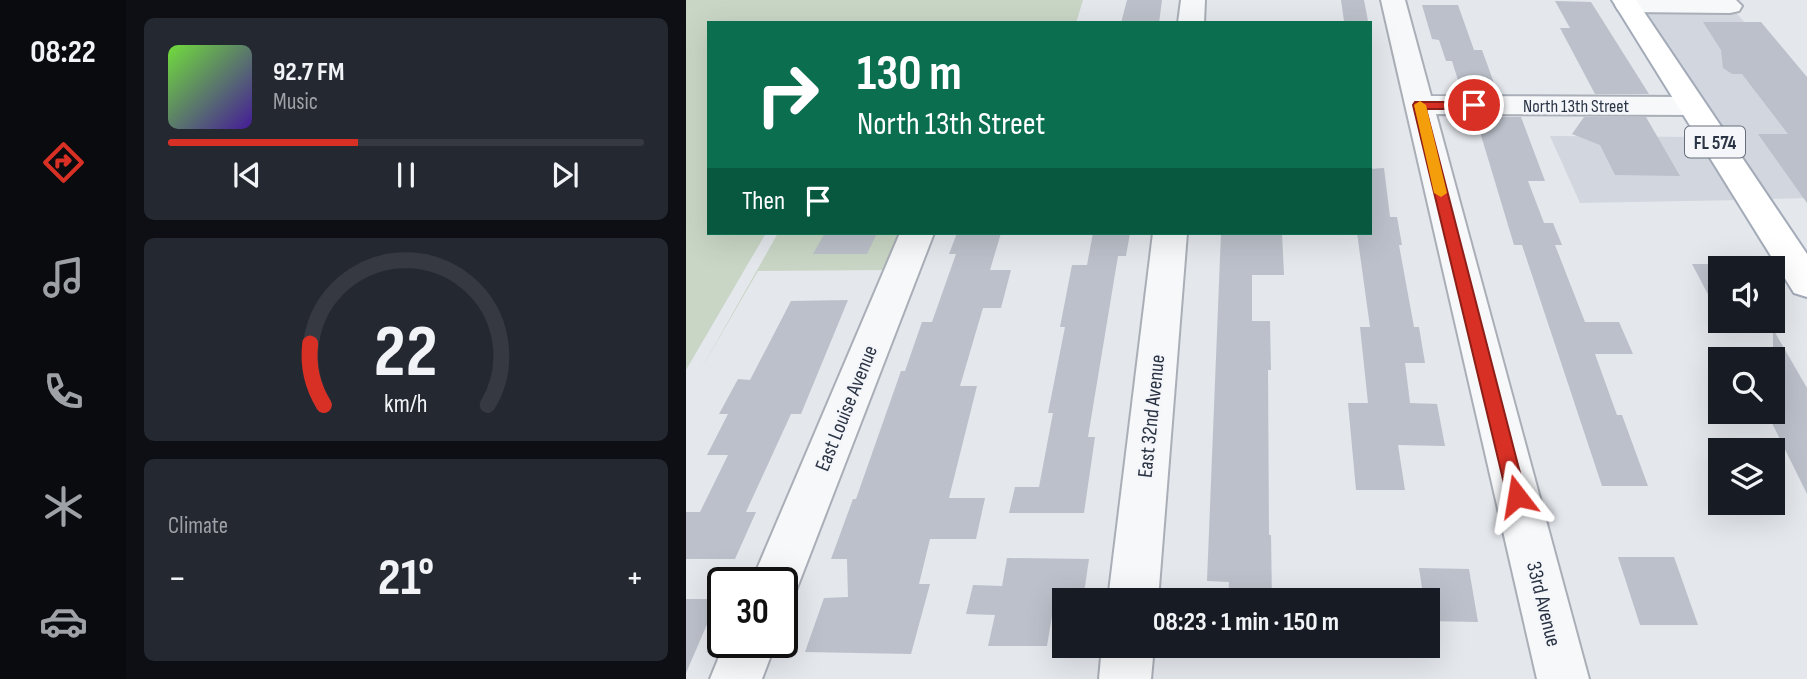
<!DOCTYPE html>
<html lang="en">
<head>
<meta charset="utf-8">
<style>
  body { margin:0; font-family:"Sofia Sans Condensed",sans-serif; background:#242831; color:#f1f3f6; height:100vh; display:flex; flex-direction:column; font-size:26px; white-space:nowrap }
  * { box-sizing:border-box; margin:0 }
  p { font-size:23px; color:#9ea1a6 }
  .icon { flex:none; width:38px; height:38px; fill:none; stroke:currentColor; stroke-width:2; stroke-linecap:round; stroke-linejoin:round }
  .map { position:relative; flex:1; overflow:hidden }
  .drawer { display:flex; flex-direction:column; gap:18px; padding:18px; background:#0d0f14; width:560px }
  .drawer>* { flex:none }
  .guide { position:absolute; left:21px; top:21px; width:665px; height:214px; border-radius:0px; box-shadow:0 7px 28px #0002; background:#0b6e4f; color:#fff; overflow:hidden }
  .fabs { position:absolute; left:1022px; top:256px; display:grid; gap:14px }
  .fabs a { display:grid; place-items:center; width:77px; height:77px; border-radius:0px; background:#171b24; box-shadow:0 7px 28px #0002; font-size:35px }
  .speed { position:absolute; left:21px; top:567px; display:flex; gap:14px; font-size:35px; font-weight:700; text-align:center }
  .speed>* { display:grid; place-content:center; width:91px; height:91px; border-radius:50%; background:#171b24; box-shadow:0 7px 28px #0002; line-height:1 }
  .speed .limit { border:4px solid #111; border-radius:10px; background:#fff; color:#111 }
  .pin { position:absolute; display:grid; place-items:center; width:60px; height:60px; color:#fff; margin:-30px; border:4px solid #fff; border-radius:50%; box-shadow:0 2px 7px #0007 }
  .me { position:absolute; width:77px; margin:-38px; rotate:346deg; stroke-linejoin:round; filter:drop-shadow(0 0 5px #0008) }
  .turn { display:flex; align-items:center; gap:24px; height:147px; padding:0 35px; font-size:32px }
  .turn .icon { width:91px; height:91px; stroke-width:2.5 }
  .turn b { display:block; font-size:49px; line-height:60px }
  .then { display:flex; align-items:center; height:66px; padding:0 35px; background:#0003; gap:14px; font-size:26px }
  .big { font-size:52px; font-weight:700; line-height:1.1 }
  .drawer .widget { flex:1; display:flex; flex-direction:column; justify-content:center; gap:10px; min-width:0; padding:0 24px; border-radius:10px; background:#242831 }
  .drawer .dial { align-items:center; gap:0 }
  .dial svg { height:182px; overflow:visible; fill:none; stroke:#363941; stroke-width:7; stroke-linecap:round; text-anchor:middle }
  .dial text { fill:#f1f3f6; stroke:none }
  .song { display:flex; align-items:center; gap:21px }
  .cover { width:84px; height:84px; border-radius:10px; background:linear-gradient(135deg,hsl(100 70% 55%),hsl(260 70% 35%)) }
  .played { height:7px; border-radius:4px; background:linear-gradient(90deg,#d93025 40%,#363941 40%) }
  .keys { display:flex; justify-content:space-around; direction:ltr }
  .heat { display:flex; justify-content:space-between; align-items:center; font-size:38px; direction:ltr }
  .trip { position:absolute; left:366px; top:588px; width:388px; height:70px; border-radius:0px; background:#171b24; box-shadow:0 7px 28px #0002; font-weight:700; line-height:70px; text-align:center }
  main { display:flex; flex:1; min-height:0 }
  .tabs { display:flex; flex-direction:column; width:126px; justify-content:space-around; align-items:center; background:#090b0e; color:#9ea1a6 }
  .tabs .icon { width:49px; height:49px }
  .tabs .selected { color:#d93025 }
  .tabs b { font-size:32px; color:#f1f3f6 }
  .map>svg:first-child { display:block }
  .built { fill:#d2d6de }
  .green { fill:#c9d6c5 }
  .building { fill:#bbc0ca }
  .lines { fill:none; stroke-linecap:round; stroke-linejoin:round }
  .minor-casing { stroke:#a9aeb7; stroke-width:4 }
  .major-casing { stroke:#a3abb8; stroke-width:4 }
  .minor { fill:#f7f8fa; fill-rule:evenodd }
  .major { fill:#fff; fill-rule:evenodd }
  .route { fill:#d93025; stroke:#8d1f18; stroke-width:2 }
  .slow { fill:#f59e0b }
  .labels { text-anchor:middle; stroke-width:5; stroke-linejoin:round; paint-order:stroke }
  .far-street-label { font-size:18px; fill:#2b3445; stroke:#f4f6f9 }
  .shield { fill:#f4f6f9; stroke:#676e7b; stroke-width:2 }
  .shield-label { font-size:19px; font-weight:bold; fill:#2b3445 }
  .street-label { font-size:21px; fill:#2b3445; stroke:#f4f6f9 }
</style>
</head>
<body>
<main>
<nav class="tabs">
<b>08:22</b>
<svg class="icon selected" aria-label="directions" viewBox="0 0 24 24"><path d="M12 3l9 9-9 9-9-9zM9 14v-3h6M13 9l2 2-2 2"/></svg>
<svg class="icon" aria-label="music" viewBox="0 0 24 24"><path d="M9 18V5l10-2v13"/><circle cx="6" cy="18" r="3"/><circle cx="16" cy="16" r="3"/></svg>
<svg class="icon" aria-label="phone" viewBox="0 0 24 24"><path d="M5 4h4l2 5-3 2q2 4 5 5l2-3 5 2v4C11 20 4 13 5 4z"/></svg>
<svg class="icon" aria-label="climate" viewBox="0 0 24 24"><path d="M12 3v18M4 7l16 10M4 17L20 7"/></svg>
<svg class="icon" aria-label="car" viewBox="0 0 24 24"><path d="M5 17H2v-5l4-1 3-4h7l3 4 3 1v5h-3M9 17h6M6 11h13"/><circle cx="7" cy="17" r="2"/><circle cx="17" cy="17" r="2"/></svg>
</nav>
<section class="drawer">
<div class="widget">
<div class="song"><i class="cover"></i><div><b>92.7 FM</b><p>Music</p></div></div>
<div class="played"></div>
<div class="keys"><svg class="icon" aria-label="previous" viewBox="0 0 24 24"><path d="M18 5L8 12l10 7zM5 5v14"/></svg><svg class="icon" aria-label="pause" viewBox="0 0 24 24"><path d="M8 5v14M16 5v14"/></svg><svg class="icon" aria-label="next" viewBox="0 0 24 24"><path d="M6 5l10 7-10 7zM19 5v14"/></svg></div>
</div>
<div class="widget dial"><svg viewBox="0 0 100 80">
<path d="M14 69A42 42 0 1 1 86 69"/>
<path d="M14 69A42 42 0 0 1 8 42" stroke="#d93025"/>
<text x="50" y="56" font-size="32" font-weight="700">22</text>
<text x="50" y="72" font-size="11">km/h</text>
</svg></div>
<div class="widget"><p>Climate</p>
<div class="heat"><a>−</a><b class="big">21°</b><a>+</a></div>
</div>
</section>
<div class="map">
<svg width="1121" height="679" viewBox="0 0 1121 679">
  <rect width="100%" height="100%" fill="#e4e7ec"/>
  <!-- built -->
  <g class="built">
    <polygon points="948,0 1039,0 1121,94 1121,198 1080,199"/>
    <polygon points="864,136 1014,137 1054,200 894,203"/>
  </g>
  <!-- green -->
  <g class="green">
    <polygon points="0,0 397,0 390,23 23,23 23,233 80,233 0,370"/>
    <polygon points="92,233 217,233 201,270 72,271 14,371"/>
  </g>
  <!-- building -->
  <g class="building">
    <polygon points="441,0 476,0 473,23 435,23"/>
    <polygon points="655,0 678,0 682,21 658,21"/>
    <polygon points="869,1 905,2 963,94 909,94 874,28 884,28"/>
    <polygon points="736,5 772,5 788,50 796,50 812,94 776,93 766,61 760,61 753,40 746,39"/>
    <polygon points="1017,22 1075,22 1121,77 1121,203 1072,134 1102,134 1056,74 1046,74 1037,68 1035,50"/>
    <polygon points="783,117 835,117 859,181 842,181 858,223 867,223 876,245 869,245 899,322 933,322 947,354 909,354 931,415 936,415 962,486 916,486 836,245 828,245 794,132 788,132"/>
    <polygon points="898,117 960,117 994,176 929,175 914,145 886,134"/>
    <polygon points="698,168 704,217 711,217 716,245 713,245 728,327 733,327 739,363 719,363 724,403 751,404 759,446 712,445 719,490 670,490 662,403 682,403 674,327 684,327 671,233 684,233 684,169"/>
    <polygon points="139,233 191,233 181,254 127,254"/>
    <polygon points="271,233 315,233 304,270 325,270 315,308 297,308 274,386 291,386 263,498 299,498 290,539 244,539 233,584 244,584 225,654 119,652 138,598 162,597 161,559 145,559 167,499 170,499 215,371 219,371 236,322 246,322 270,254 263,254"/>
    <polygon points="407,233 444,233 440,256 432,256 402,437 409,437 398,513 323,513 329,487 353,487 367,413 362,413 379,327 374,327 386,265 401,265"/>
    <polygon points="535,233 596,233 598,275 566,275 566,321 584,321 585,370 582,370 583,535 585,535 586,600 542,600 543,582 521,581"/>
    <polygon points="1006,264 1034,264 1034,317"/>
    <polygon points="162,300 115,414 105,414 60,512 70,512 49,559 0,559 0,512 14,512 42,455 21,455 42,414 33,414 52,379 64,380 105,301"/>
    <polygon points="1087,329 1121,388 1121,494 1080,411 1087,411"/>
    <polygon points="932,557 988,557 1012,625 954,625"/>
    <polygon points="321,558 403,559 397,600 378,600 378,616 366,616 361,646 302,646 309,615 280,614 287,585 316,586"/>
    <polygon points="733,568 783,569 792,622 742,621 742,600 738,600"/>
    <polygon points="0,599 32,599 0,673"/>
  </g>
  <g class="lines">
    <!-- minor casing -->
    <g class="minor-casing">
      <g id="minor">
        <polygon points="495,0 519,0 518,23 492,23"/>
        <polygon points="695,0 719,0 745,96 1006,97 1016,100 1020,106 1016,112 1006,115 750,114 903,679 851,679"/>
        <polygon points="932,0 1050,0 1056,6 1053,11 1044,13 941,12 932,10 929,5"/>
        <polygon points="214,233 248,233 113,583 106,600 96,604 96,583 65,583"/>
        <polygon points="467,233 501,233 472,600 422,600"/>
        <polygon points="39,642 90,642 76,679 24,679"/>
        <polygon points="416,646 468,646 465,679 413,679"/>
      </g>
    </g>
    <!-- major casing -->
    <g class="major-casing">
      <polygon id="major" points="926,0 950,0 1121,254 1121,297 1108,293"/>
    </g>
    <!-- minor -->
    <use href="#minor" class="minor"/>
    <!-- major -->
    <use href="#major" class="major"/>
  </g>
  <!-- route -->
  <polygon class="route" points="729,102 788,102 794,105 788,109 740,109 840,496 837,503 831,505 824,503 821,496 727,105"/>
  <!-- slow -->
  <polygon class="slow" points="734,101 740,105 761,193 755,197 748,193 728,105"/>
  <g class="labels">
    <!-- far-street labels -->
    <g class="far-street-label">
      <text x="890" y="112">North 13th Street</text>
    </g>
    <!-- shield labels -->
    <rect class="shield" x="999" y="126.5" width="60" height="31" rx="5"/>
    <g class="shield-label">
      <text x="1029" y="149">FL 574</text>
    </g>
    <!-- street labels -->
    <g class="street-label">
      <text transform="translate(160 408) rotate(-68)" y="7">East Louise Avenue</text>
      <text transform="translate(465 416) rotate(-84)" y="7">East 32nd Avenue</text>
      <text transform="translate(858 604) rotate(76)" y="7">33rd Avenue</text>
    </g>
  </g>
</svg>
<div class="fabs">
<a><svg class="icon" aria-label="sound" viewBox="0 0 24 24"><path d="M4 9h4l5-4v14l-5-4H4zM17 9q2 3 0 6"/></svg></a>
<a><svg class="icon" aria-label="search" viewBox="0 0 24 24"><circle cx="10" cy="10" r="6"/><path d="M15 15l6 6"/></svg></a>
<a><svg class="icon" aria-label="layers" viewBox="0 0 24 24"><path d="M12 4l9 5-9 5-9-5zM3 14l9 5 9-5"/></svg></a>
</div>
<div class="speed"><div class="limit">30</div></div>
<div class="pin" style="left:788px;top:105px;background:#d93025"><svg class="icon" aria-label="arrive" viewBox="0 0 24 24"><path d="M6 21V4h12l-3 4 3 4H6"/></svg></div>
<svg class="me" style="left:831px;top:496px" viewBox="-20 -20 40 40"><path d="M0-17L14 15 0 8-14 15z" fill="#d93025" stroke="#fff" stroke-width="4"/></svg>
<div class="trip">08:23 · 1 min · 150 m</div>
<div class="guide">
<div class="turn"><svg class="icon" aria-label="right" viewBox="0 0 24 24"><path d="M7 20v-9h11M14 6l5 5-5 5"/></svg><div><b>130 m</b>North 13th Street</div></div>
<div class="then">Then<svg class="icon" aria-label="arrive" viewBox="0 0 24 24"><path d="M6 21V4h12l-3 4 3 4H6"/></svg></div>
</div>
</div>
</main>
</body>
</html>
